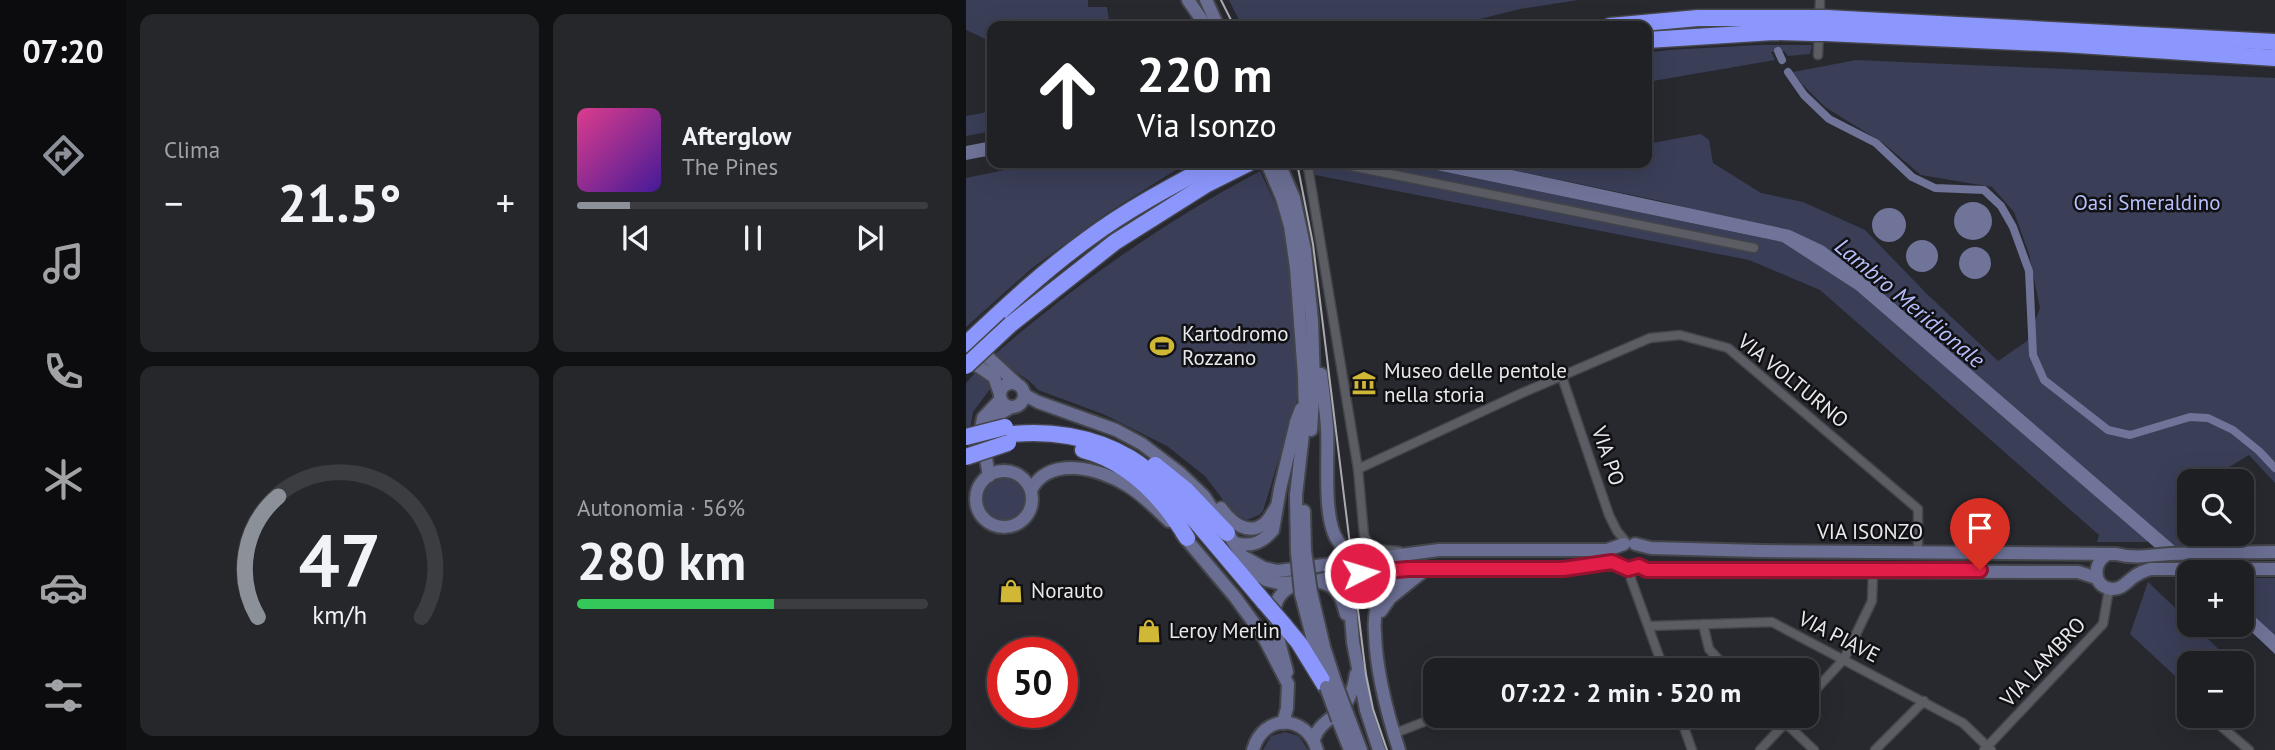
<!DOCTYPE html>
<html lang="it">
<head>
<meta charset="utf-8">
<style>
  body { margin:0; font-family:"PT Sans",sans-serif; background:#25272b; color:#f1f3f6; height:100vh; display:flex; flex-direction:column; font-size:26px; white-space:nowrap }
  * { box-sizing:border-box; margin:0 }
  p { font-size:23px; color:#a0a2a6 }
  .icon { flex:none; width:38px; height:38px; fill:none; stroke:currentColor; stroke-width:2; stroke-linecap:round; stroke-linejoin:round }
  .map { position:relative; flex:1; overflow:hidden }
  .details { display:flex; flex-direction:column; gap:14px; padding:14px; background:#101113; width:840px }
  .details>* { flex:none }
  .top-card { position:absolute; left:21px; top:21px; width:665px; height:147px; border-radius:14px; box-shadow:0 7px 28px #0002,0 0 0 2px #3b3d41; background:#202124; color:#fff; overflow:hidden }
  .controls { position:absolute; left:1211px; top:469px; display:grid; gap:14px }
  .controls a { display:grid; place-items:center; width:77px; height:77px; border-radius:14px; background:#1d1f23; box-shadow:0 7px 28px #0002,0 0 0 2px #3b3d41; font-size:35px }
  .speed { position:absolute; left:21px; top:637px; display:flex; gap:14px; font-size:35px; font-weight:700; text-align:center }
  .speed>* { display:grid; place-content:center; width:91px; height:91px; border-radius:50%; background:#1d1f23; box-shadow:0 7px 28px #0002,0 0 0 2px #3b3d41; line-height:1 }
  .speed .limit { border:10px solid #d22; background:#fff; color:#111 }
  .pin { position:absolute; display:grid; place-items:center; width:60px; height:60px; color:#fff; margin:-72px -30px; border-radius:50% 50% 50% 0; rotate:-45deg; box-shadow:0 0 7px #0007 }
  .pin .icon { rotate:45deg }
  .me { position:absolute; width:77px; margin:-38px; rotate:85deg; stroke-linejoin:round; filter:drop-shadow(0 0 5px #0008) }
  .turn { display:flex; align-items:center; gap:24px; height:147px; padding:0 35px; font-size:32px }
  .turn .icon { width:91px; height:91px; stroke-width:2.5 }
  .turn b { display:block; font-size:49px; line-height:60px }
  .big { font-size:52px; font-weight:700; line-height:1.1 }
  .details .tile { flex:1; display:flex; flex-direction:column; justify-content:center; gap:10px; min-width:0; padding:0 24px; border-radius:14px; background:#25272b }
  .details .dial { align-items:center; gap:0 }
  .dial svg { height:182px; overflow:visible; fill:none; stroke:#3b3d41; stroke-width:7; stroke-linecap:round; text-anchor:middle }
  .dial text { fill:#f1f3f6; stroke:none }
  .song { display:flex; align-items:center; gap:21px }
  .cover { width:84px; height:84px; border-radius:10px; background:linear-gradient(135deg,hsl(330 70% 55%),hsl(260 70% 35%)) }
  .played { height:7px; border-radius:4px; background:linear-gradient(90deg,#8c9099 15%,#3b3d41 15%) }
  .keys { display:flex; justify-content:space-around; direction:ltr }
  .heat { display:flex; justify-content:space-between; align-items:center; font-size:38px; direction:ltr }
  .charge { height:10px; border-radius:5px; background:linear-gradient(90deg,#34c759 56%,#3b3d41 0) }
  .details .tiles { flex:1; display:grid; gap:14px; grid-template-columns:repeat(2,1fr) }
  .trip { position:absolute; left:457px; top:658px; width:396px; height:70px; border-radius:14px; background:#1d1f23; box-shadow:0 7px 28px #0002,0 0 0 2px #3b3d41; font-weight:700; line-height:70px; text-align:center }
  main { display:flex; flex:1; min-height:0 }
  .menu { display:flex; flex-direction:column; width:126px; justify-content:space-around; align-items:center; background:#0c0c0e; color:#a0a2a6 }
  .menu .icon { width:49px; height:49px }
  .menu .selected { color:#8c9099 }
  .menu b { font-size:32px; color:#f1f3f6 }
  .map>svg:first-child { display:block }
  .green { fill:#3a3e57 }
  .water { fill:#6f7498 }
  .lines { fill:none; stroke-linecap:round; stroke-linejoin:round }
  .canal { stroke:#6f7498; stroke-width:8 }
  .street-casing { stroke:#44454a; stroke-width:11 }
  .secondary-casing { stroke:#44454a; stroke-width:16 }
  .highway-casing { stroke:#44454a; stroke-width:19 }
  .street { stroke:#5c5d64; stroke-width:8 }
  .secondary { stroke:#6a6e92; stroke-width:12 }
  .highway { stroke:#8c97fd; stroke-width:16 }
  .tram { stroke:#aaabb0; stroke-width:2 }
  .secondary-bridge-casing { stroke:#44454a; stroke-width:16; stroke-linecap:butt }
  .highway-bridge-casing { stroke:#44454a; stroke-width:19; stroke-linecap:butt }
  .secondary-bridge { stroke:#6a6e92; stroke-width:12 }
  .highway-bridge { stroke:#8c97fd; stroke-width:16 }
  .route-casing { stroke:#92132f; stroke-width:18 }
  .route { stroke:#e11d48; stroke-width:12 }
  .labels { text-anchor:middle; stroke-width:5; stroke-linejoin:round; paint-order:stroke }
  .park-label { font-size:21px; fill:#b6c0fc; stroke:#111114 }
  .poi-label { font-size:21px; fill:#e8e9ed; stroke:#111114; text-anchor:start }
  .street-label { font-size:21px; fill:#e8e9ed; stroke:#111114 }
  .water-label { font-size:23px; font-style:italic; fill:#b6bffc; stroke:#111114 }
</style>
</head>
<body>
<main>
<nav class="menu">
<b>07:20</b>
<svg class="icon selected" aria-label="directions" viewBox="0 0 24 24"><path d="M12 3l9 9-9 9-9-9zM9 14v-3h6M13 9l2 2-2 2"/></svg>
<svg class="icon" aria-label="music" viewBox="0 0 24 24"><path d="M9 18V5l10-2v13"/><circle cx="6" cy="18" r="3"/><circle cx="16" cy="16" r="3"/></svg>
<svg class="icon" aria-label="phone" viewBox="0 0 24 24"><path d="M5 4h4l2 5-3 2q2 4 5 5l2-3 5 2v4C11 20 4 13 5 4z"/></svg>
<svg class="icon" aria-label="climate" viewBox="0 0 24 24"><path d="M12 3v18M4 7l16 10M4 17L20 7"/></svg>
<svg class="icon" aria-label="car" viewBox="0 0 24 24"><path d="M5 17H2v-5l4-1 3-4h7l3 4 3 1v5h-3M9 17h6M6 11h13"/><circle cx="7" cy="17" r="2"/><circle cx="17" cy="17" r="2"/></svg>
<svg class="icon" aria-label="filters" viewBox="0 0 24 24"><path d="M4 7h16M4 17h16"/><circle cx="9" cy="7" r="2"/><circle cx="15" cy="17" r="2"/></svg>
</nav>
<section class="details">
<div class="tiles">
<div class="tile"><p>Clima</p>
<div class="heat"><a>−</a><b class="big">21.5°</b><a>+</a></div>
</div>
<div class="tile">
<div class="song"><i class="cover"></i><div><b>Afterglow</b><p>The Pines</p></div></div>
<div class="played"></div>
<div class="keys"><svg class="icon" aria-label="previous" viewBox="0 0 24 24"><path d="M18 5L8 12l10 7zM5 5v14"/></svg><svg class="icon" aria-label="pause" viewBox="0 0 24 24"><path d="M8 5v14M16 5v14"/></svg><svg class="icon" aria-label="next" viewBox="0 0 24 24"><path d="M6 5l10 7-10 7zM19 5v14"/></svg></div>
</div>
<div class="tile dial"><svg viewBox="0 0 100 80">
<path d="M14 69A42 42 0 1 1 86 69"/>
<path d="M14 69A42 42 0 0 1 23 16" stroke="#8c9099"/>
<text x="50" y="56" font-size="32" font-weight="700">47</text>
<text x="50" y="72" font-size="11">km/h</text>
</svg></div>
<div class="tile"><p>Autonomia · 56%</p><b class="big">280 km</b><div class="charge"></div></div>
</div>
</section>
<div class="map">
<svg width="1309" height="750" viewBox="0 0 1309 750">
  <rect width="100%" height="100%" fill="#27292f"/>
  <!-- green -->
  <g class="green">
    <polygon points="0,0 122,0 122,7 141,7 144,26 26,26 26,42 0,30"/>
    <polygon points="263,0 612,0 554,9 486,26 276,26"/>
    <polygon points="793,45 846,45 844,54 822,56 818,51 805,52 809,60 681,82 681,53 702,50"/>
    <polygon points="890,60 1309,78 1309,483 1283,455 1240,481 1223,481 1223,501 1220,507 1223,513 1223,534 1234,534 1247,546 1211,549 897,276 858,246 699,202 514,163 681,163 681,144 735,134 743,140 747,163 795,193 837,202 899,230 961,294 1032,361 1061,341 1074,308 1063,254 1048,212 1026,187 955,175 917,143 859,107 836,84 827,72"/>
    <polygon points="26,111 26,131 0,136 0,116"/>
    <polygon points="73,163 228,163 215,170 213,168 140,214 65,269 0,327 0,178"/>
    <polygon points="346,163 437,163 816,242 890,290 1184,542 1131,542 1133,535 854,290 783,260 344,174"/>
    <path d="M294,171L311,207L322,250L332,396L297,511L293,515L281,520L267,513L239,476L201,446L137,414L72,390C64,380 57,377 48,371C41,366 36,359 29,354C112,282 197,223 294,171Z"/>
    <polygon points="9,373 21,380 24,384 24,389 7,412 4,430 0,432 0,383"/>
    <circle cx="38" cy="499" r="23"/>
    <polygon points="1276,578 1309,578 1309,635 1276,605"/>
    <polygon points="1182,582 1223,621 1223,625 1227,625 1261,657 1255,663 1223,663 1223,689 1164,634"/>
    <polygon points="319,732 333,736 342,750 297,750 305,736"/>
  </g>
  <!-- water -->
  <g class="water">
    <polygon points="26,141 26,155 0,160 0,146"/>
    <polygon points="437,163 514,163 824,230 858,246 897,276 1239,572 1223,572 1223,577 890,290 816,242"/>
    <circle cx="1007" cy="221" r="19"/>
    <circle cx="923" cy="225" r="17"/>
    <circle cx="956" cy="256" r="16"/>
    <circle cx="1009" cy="263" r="16"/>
    <polygon points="1276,605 1309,635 1309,654 1276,623"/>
  </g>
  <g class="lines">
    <!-- canal -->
    <g class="canal">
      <polyline points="812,51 816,60"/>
      <polyline points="822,72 838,95 863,119 910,143 946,177 969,188 1018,190 1035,206 1047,227 1063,271 1067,355 1078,380 1142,430 1164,435 1224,417 1242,418 1267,430 1293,451 1309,468"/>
    </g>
    <!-- street casing -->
    <g class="street-casing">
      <g id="street">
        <polyline points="852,55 854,0"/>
        <path d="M352,163L342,167L392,469L398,535C404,552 417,549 433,551"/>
        <polyline points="370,163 788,248"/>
        <polyline points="596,377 643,515 651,531 661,543"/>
        <polyline points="392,469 556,393 684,338 714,335 762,348 952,509 952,552"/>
        <polyline points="665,569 665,579 698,670"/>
        <polyline points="737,624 743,649 762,670"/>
        <polyline points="684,626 806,622 997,723 1025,750"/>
        <polyline points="585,670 599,664"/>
        <polyline points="1215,696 1223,701"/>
        <polyline points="840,700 878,659 906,601 907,571"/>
        <polyline points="714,716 726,750"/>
        <polyline points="812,716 848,750"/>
        <polyline points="1243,716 1283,750"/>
        <polyline points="427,734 473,716"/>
        <polyline points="794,750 826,716"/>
        <polyline points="909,750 958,701"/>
        <polyline points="1018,750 1137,624 1143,589"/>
      </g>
    </g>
    <!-- secondary casing -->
    <g class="secondary-casing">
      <g id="secondary">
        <polyline points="222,0 240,26"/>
        <polyline points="240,0 252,26"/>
        <polyline points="301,163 316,198 324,226 330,268 338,376 339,416 330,495 331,553"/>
        <polyline points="313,163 328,198 339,250 346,320 348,384 345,430"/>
        <polyline points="6,349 24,359 50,383"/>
        <polyline points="0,358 28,377 34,394"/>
        <path d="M355,374C357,392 360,410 361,428C363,457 356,519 372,541C379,552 389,553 400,553"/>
        <circle cx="46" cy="395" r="12"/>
        <polyline points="59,395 72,402 150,430 176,444 214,473 238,496 286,571 300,580 312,583 336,582"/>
        <polyline points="24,424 27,417 44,408"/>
        <circle cx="38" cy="499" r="28"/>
        <polyline points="23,476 15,429 17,418 35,399"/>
        <path d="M65,490C83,455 134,468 162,486C177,495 190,509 203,521"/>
        <path d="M255,508C265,522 283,538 300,522C304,518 307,512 310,507"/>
        <polyline points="338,511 339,551"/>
        <polyline points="216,534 269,597 296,634 322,684 321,708 317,723"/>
        <path d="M269,543C286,547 296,543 307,530L314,489L330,422L335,409"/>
        <path d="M669,544L685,548L795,551L1150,554C1169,559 1186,555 1204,554C1239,553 1274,552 1309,552"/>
        <path d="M1140,555C1127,564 1126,586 1145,589C1156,590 1161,581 1169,576C1174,572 1179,571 1184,569H1309"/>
        <polyline points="280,558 298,568 312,571 473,550 641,550 658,544"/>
        <polyline points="673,566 681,571 1112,572 1131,578"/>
        <path d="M408,571C420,586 415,588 411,605C409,614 408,624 409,633C410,672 421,713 433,750"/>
        <path d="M350,581C366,579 373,571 385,561"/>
        <polyline points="417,591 443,569"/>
        <polyline points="345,592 358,647 369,681"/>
        <polyline points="335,594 355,671"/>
        <polyline points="415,611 424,598 460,569"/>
        <path d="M321,672C317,654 306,624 309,607C314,584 345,575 364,586C374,592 377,604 380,614"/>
        <polyline points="381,713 395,750"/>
        <polyline points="372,720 384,750"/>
        <path d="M348,739C353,724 364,720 374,710C384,701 388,687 390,674"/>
        <path d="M287,750C297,713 341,714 351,750"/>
        <path d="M413,750L400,710L387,642L383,592L386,581L394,573L442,569H597C615,568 641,558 656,567"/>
      </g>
    </g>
    <!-- highway casing -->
    <g class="highway-casing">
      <g id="highway">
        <polyline points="860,18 1309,42"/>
        <polyline points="644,26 732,18 847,18"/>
        <polyline points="860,33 1097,44 1309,58"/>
        <polyline points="681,40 808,32 847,33"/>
        <polyline points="45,324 149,242 241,184 283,163"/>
        <path d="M0,344C39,307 80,269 123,238C162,209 206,186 249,163"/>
        <path d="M39,435C80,429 127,436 164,458C192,475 212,501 233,525C255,551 277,577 299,603"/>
        <path d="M117,450C164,462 197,498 221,538"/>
        <polyline points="189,465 220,490 261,533"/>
        <polyline points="318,625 333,643 360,687"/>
      </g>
    </g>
    <!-- street -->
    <use href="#street" class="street"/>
    <!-- secondary -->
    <use href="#secondary" class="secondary"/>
    <!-- highway -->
    <use href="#highway" class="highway"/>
    <!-- tram -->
    <g class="tram">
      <polyline points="255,0 268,26"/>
      <polyline points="331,163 347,244 400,675 407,709 421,750"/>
    </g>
    <!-- secondary-bridge casing -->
    <g class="secondary-bridge-casing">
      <g id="secondary-bridge">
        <polyline points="339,551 345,592"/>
        <polyline points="331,553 335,594"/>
        <polyline points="369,681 381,713"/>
        <polyline points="360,687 372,720"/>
      </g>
    </g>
    <!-- highway-bridge casing -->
    <g class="highway-bridge-casing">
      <g id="highway-bridge">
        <polyline points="847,18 860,18"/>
        <polyline points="847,33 860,33"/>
        <polyline points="0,366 45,324"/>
        <polyline points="0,437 39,427"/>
        <polyline points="0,457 42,443"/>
        <polyline points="299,603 318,625"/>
      </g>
    </g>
    <!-- secondary-bridge -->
    <use href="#secondary-bridge" class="secondary-bridge"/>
    <!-- highway-bridge -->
    <use href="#highway-bridge" class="highway-bridge"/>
  </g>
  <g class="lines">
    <!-- route casing -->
    <g class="route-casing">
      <polyline id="route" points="394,573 442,569 597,569 646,562 662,569 673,566 681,570 1014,570"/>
    </g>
    <!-- route -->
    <use href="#route" class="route"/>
  </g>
  <!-- icons -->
  <defs>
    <g id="stadium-bare" transform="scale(1.89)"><path d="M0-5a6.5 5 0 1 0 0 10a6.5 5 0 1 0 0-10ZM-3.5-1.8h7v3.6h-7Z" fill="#d1b736" stroke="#111114" stroke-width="2.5" paint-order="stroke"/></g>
    <g id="museum-bare" transform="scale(1.89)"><path d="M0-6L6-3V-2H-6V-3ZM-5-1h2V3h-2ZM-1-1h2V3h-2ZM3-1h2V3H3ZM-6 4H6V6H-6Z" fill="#d1b736" stroke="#111114" stroke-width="2.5" paint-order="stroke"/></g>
    <g id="shop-bare" transform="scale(1.89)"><path d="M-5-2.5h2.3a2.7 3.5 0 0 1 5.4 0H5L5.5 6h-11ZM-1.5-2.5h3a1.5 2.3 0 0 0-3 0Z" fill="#d1b736" stroke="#111114" stroke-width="2.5" paint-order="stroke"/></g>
  </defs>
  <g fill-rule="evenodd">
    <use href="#stadium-bare" x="196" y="346"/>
    <use href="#museum-bare" x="398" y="383"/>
    <use href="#shop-bare" x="45" y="591"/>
    <use href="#shop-bare" x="183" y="631"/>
  </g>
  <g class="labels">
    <!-- park labels -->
    <g class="park-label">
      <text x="1181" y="210">Oasi Smeraldino</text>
    </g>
    <!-- poi labels -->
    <g class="poi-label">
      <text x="216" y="341">Kartodromo<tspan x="216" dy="24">Rozzano</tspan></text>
      <text x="418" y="378">Museo delle pentole<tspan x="418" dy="24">nella storia</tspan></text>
      <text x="65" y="598">Norauto</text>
      <text x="203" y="638">Leroy Merlin</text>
    </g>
    <!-- street labels -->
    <g class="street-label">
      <text transform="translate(827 381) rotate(39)" y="7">VIA VOLTURNO</text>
      <text transform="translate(642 456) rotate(71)" y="7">VIA PO</text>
      <text x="904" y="539">VIA ISONZO</text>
      <text transform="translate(873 637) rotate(27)" y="7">VIA PIAVE</text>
      <text transform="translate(1077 662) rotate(-47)" y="7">VIA LAMBRO</text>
    </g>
    <!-- water labels -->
    <g class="water-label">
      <text transform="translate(944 303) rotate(40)" y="8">Lambro Meridionale</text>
    </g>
  </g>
</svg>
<div class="controls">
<a><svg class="icon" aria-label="search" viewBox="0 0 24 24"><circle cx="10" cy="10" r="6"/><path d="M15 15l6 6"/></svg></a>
<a>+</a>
<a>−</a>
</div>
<div class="speed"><div class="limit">50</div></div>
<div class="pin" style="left:1014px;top:570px;background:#d93025"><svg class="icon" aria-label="arrive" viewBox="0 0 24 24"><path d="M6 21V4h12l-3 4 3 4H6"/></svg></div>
<svg class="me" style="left:394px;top:573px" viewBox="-20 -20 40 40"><circle r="17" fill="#e11d48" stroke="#fff" stroke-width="3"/><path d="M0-11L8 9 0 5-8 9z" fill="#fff"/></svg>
<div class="trip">07:22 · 2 min · 520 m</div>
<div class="top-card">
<div class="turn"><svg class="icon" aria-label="ahead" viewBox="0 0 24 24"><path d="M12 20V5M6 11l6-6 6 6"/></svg><div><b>220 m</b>Via Isonzo</div></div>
</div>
</div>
</main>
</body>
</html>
